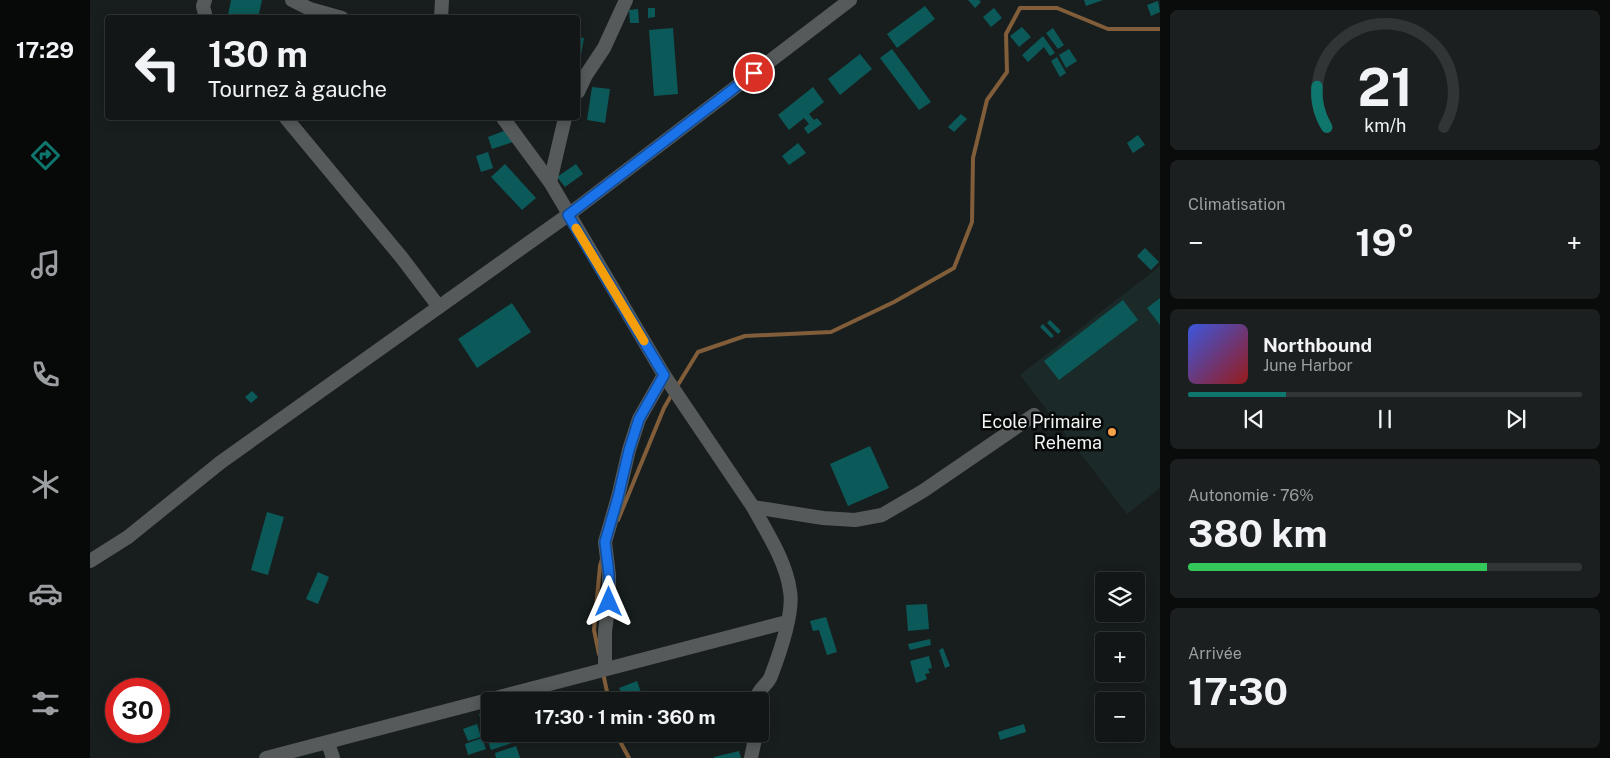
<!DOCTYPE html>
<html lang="fr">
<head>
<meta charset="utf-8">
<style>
  body { margin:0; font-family:"Public Sans",sans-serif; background:#1b1f1f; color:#f1f3f6; height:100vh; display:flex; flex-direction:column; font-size:19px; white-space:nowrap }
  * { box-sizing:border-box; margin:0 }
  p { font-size:16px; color:#9c9fa1 }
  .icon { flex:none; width:28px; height:28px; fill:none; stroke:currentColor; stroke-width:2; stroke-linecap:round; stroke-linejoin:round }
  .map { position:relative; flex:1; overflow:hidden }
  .drawer { display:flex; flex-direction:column; gap:10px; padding:10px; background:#0a0c0c; width:450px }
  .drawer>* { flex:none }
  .top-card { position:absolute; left:15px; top:15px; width:475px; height:105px; border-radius:5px; box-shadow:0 2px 12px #0003,0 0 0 1px #313535; background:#121616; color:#f1f3f6; overflow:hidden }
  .tools { position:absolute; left:1005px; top:572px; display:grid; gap:10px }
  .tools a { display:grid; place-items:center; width:50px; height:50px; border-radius:5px; background:#121616; box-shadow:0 2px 12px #0003,0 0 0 1px #313535; font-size:25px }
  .speed { position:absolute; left:15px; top:678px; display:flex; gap:10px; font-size:25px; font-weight:700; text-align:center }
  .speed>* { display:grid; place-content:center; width:65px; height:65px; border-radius:50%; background:#121616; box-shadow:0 2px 12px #0003,0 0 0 1px #313535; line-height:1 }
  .speed .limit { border:8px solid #d22; background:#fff; color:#111 }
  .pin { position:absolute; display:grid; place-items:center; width:42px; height:42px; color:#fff; margin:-21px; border:2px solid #fff; border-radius:50%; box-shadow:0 1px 5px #0007 }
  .me { position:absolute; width:55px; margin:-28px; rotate:0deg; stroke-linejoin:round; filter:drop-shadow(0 0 4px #0008) }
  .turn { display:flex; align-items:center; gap:18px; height:105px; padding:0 20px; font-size:22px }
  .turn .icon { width:65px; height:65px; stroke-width:2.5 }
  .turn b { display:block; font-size:35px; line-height:42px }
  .big { font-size:38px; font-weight:700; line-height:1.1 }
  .drawer .card { flex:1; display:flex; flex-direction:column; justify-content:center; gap:8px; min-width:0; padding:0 18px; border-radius:8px; background:#1b1f1f }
  .drawer .dial { align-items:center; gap:0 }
  .dial svg { height:130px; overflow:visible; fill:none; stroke:#313535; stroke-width:7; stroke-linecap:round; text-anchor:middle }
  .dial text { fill:#f1f3f6; stroke:none }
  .song { display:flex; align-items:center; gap:15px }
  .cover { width:60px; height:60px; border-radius:8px; background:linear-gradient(135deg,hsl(230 70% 55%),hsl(0 70% 35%)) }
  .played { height:5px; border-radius:2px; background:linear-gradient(90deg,#0f766e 25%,#313535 25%) }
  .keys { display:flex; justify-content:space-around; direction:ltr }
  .heat { display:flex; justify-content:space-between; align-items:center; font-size:28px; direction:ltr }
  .charge { height:8px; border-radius:4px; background:linear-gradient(90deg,#34c759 76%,#313535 0) }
  .trip { position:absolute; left:391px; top:692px; width:288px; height:50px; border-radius:5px; background:#121616; box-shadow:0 2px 12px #0003,0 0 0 1px #313535; font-weight:700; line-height:50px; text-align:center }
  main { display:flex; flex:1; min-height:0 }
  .tabs { display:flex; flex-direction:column; width:90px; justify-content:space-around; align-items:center; background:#070909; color:#9c9fa1 }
  .tabs .icon { width:35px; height:35px }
  .tabs .selected { color:#0f766e }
  .tabs b { font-size:22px; color:#f1f3f6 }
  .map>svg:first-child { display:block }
  .built { fill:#1b2929 }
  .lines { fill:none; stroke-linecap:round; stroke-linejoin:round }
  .stream { stroke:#815d39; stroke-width:4 }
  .building { fill:#0b5a59 }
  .minor { stroke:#575a5a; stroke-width:14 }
  .route-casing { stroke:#114b97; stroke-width:12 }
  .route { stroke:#1a73e8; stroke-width:9 }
  .slow { stroke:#f59e0b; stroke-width:9 }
  .poi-dot { fill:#f6a247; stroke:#060808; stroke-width:2 }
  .labels { text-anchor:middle; stroke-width:5; stroke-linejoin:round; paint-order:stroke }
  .poi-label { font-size:18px; fill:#f0f4f4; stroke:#060808; text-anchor:end }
</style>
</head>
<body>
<main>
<nav class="tabs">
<b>17:29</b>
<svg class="icon selected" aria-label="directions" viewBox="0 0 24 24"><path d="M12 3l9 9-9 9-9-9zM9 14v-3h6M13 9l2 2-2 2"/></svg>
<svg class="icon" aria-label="music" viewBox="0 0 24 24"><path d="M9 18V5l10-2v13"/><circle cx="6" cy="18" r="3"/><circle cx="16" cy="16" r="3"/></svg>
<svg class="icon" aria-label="phone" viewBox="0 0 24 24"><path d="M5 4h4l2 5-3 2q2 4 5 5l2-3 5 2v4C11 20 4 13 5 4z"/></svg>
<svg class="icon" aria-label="climate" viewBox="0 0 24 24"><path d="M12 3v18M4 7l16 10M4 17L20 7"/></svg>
<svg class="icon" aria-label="car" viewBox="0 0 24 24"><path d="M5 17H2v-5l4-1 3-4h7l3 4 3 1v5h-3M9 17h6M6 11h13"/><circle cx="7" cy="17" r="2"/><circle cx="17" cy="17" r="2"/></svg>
<svg class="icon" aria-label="filters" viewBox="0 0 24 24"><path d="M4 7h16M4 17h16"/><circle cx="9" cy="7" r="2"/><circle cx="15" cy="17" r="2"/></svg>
</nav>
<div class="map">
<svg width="1070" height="758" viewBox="0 0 1070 758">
  <rect width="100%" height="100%" fill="#181e1e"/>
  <!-- built -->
  <polygon class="built" points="1070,266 1070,488 1037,514 930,375"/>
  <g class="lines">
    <!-- stream -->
    <g class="stream">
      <polyline points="586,388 608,352 655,336 741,332 804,302 864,268 882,222 883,158 897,100 917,72 916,34 930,8 967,8 1018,29 1070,29"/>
      <polyline points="528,520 574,408 582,394"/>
      <polyline points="509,654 504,630 510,566 512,559"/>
      <polyline points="513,673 519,701"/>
      <polyline points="526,734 539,758"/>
    </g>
  </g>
  <!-- building -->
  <g class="building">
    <polygon points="141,0 172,0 168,18 152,18 138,15"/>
    <polygon points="878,0 889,0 891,2 885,8"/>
    <polygon points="994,0 1013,0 996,6"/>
    <polygon points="1068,1 1070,12 1061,16 1057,5"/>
    <polygon points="835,6 845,19 807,48 797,34"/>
    <polygon points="558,8 565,8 565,17 558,18"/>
    <polygon points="904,8 912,18 901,27 893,17"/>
    <polygon points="548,9 549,23 540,23 539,10"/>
    <polygon points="932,27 941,37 929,47 920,36"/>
    <polygon points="583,28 588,94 564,96 559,30"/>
    <polygon points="963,28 974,45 968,49 956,33"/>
    <polygon points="953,36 965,53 960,56 954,47 938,62 932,55"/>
    <polygon points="488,37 494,38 491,55 488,55"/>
    <polygon points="802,49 841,102 829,110 790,58"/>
    <polygon points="979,49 987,61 976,68 969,55"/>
    <polygon points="770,54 782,69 750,95 738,79"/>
    <polygon points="967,57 976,73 970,77 961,61"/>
    <polygon points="502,87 520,89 515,123 497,120"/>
    <polygon points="723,87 734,102 719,114 724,120 727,118 732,124 718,134 714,128 719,124 714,118 699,130 688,115"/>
    <polygon points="871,114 877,119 864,132 858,127"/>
    <polygon points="419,129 423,142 402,149 398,137"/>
    <polygon points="1048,135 1055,145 1043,153 1037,143"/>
    <polygon points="708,143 716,153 699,165 692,156"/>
    <polygon points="398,152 403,168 391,172 386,156"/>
    <polygon points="415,164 446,198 432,210 401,177"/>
    <polygon points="486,164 493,174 475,187 467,177"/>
    <polygon points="1055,248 1069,262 1061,270 1047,256"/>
    <polygon points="1070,298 1070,325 1057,308"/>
    <polygon points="1033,300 1048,320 969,380 954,361"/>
    <polygon points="422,303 441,332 387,368 368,339"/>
    <polygon points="960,320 971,331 968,334 957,323"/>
    <polygon points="953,324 964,336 961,338 950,327"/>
    <polygon points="162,391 168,397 161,403 155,397"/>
    <polygon points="780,446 799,488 758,506 740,464"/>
    <polygon points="177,512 194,517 178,575 161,570"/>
    <polygon points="228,572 239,577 228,604 216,599"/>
    <polygon points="837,604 839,629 818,631 816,605"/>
    <polygon points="736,617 747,652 737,655 729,630 723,631 720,621"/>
    <polygon points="840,639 841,645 820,650 818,644"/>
    <polygon points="853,648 860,666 855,668 849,650"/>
    <polygon points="839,656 842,668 838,669 840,673 835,674 837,679 826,683 820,661"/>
    <polygon points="547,681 554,701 535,701 529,688"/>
    <polygon points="395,712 398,721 400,721 400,734 407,734 408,736 426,734 428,741 401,750 389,714"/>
    <polygon points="387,724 391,737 378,741 373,729"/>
    <polygon points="934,724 936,732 910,740 908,732"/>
    <polygon points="392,738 396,749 378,755 375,744"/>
    <polygon points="426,746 430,758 406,758 405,753"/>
    <polygon points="649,751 651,758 624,758 624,757"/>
  </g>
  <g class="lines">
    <!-- minor -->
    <g class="minor">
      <polyline points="115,0 113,6 116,18"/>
      <polyline points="202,0 220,9 252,18"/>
      <polyline points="351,18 352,0"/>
      <polyline points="488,92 496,75 514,48 536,0"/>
      <polyline points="196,118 312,258 349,307"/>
      <polyline points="413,118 460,182 574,375 663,507 733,518 765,520 792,515 833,491 944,415"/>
      <polyline points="460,182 475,118"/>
      <path d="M663,507C677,533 696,561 700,591C704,612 689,655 681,676C678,685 669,687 665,701"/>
      <polyline points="0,561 38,537 131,462 478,215 760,0"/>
      <polyline points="515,669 515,631 519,602 519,575 515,542 528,497 539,450 549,419 574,375"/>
      <polyline points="238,743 243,758"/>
      <polyline points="176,758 697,622"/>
      <polyline points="661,758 666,734"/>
    </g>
  </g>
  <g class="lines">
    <!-- route casing -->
    <g class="route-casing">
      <polyline id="route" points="519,602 519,575 515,542 528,497 539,450 549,419 574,375 478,215 664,73"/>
    </g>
    <!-- route -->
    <use href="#route" class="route"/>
    <!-- slow -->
    <polyline class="slow" points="486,228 554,341"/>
  </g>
  <!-- markers -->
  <circle class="poi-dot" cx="1022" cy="432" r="5"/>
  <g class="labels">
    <!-- poi labels -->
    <g class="poi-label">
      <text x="1012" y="428">Ecole Primaire<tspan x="1012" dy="21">Rehema</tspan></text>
    </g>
  </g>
</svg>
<div class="tools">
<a><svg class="icon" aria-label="layers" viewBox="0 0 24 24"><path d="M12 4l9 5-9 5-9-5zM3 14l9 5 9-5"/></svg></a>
<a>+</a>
<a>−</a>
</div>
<div class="speed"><div class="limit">30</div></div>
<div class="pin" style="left:664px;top:73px;background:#d93025"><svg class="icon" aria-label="arrive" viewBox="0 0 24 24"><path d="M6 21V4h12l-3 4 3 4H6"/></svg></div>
<svg class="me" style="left:519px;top:602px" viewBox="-20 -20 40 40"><path d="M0-17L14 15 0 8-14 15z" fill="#1a73e8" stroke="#fff" stroke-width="4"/></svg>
<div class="trip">17:30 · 1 min · 360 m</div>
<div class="top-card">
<div class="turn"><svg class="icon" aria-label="left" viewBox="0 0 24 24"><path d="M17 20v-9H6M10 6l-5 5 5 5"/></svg><div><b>130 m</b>Tournez à gauche</div></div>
</div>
</div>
<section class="drawer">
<div class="card dial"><svg viewBox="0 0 100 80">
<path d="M14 69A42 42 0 1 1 86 69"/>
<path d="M14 69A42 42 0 0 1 8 44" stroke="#0f766e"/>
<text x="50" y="56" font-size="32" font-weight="700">21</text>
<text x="50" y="72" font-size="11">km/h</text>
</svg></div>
<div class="card"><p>Climatisation</p>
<div class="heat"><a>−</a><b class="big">19°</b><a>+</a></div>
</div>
<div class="card">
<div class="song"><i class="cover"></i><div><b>Northbound</b><p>June Harbor</p></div></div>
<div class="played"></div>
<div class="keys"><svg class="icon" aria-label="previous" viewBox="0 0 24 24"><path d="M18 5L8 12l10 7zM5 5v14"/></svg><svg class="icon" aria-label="pause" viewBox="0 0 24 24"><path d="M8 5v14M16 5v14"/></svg><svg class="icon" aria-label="next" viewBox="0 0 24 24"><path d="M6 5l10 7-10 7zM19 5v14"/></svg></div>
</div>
<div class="card"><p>Autonomie · 76%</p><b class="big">380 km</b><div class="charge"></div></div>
<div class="card"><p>Arrivée</p><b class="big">17:30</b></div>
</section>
</main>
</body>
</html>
